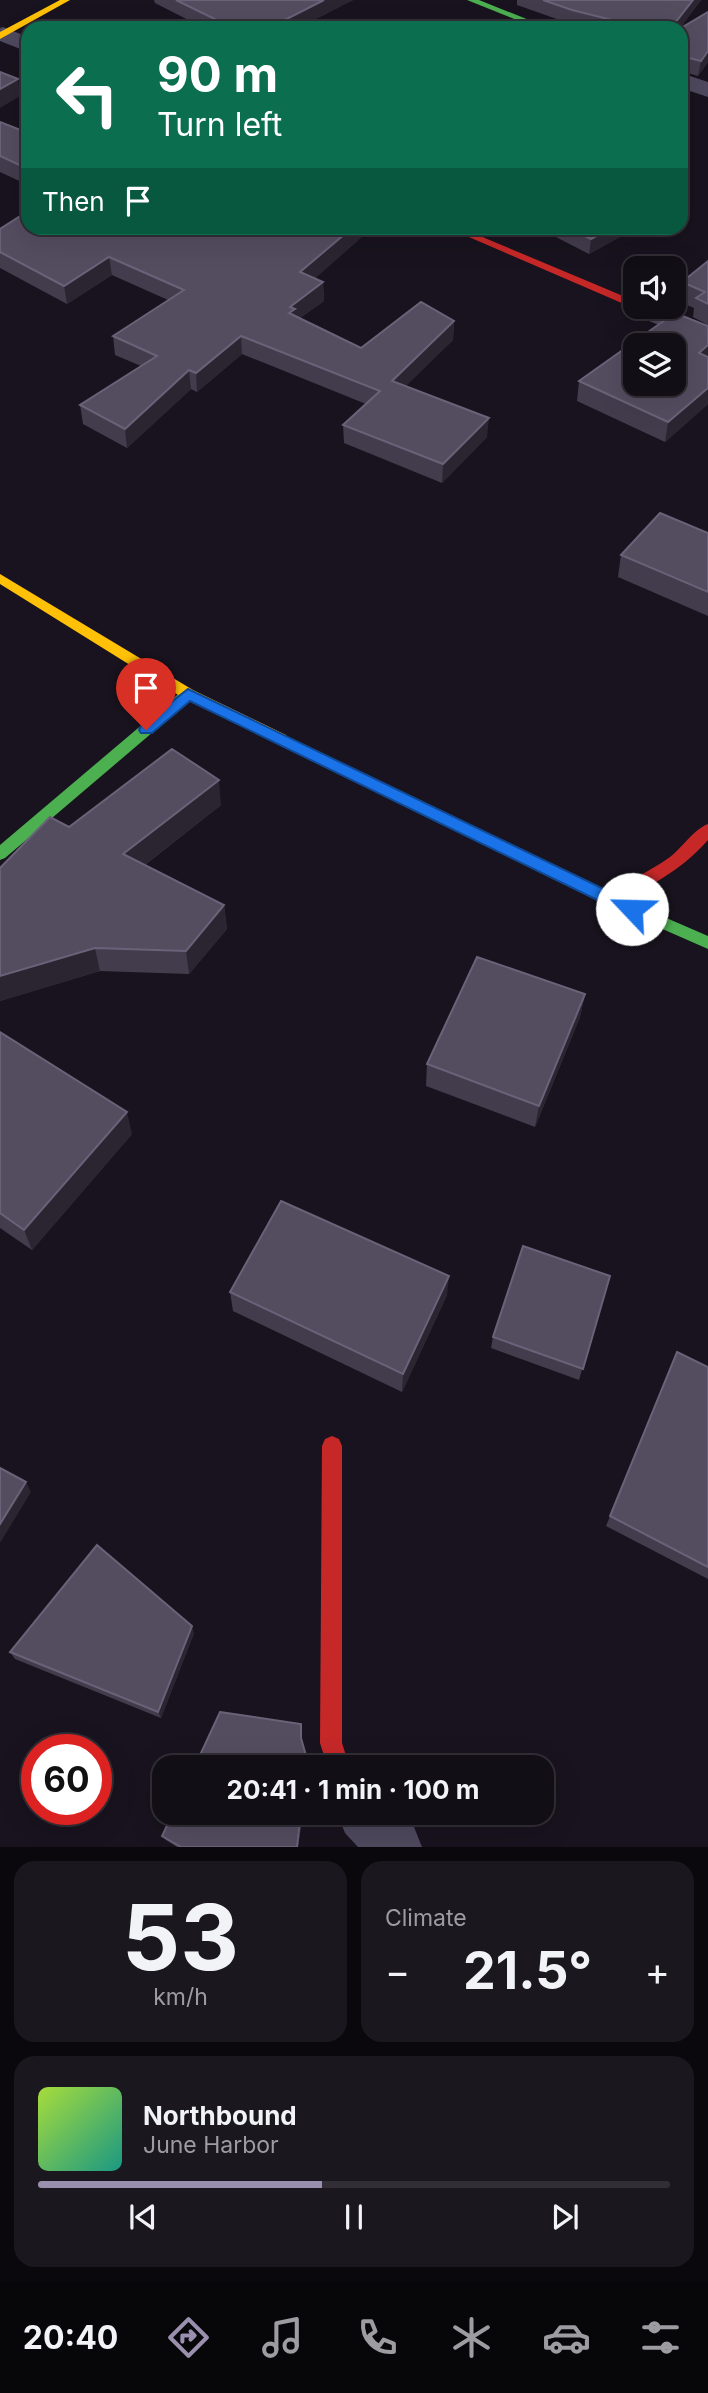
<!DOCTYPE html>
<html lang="en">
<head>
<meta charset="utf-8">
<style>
  body { margin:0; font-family:Inter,sans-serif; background:#1b171f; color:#f1f3f6; height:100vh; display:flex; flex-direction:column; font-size:26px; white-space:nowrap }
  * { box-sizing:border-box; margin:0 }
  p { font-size:23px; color:#9c9ca1 }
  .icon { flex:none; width:38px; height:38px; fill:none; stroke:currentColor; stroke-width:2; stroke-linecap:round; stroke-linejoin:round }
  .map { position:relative; height:1847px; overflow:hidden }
  .panel { display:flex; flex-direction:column; gap:14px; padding:14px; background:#0a080c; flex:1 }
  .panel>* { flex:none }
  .guide { position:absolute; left:21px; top:21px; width:667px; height:214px; border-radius:21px; box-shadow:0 7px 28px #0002,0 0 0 2px #312e35; background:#0b6e4f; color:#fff; overflow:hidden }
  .tools { position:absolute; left:623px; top:256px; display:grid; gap:14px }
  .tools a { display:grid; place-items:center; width:63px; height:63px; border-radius:14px; background:#120e16; box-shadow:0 7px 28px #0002,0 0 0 2px #312e35; font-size:35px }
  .speed { position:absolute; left:21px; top:1734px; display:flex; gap:14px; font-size:35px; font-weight:700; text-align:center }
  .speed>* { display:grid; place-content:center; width:91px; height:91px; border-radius:50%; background:#120e16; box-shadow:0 7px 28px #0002,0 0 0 2px #312e35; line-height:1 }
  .speed .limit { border:10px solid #d22; background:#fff; color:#111 }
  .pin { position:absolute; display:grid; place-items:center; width:60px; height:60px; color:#fff; margin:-72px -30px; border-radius:50% 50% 50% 0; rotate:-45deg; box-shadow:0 0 7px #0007 }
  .pin .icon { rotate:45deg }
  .me { position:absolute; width:77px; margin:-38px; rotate:294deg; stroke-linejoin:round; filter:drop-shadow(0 0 5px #0008) }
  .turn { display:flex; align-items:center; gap:24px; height:147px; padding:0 21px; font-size:32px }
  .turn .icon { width:91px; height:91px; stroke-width:2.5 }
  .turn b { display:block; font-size:49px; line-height:60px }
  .then { display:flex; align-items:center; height:66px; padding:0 21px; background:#0003; gap:14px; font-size:26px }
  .big { font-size:52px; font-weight:700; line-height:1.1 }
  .panel .tile { flex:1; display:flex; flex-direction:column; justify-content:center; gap:10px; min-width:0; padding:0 24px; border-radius:21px; background:#1b171f }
  .panel .dial { align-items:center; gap:0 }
  .dial b { font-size:91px; line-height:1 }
  .song { display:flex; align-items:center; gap:21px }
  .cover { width:84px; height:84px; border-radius:10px; background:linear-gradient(135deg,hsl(80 70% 55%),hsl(170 70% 35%)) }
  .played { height:7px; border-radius:4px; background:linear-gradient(90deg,#9a90ae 45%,#312e35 45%) }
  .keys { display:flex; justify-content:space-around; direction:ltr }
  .heat { display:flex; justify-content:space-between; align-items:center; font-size:38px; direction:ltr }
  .panel .tiles { flex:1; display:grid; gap:14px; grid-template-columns:1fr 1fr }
  .tile:last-child { grid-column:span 2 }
  .trip { position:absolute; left:152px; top:1755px; width:402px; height:70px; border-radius:21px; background:#120e16; box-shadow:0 7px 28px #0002,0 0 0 2px #312e35; font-weight:700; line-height:70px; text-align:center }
  .tabs { display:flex; height:112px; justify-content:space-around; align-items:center; background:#070609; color:#9c9ca1 }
  .tabs .icon { width:49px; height:49px }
  .tabs .on { color:#9a90ae }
  .tabs b { font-size:32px; color:#f1f3f6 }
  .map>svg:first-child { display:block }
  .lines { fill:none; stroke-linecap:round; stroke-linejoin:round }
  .street { fill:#4e495e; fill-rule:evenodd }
  .fast { fill:#4caf50; fill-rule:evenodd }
  .slow { fill:#ffc107; fill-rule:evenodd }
  .jam { fill:#c62828; fill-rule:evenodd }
  .wall { fill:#433c4d }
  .shaded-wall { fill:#2b2532 }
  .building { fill:#544d60; stroke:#6a6278; stroke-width:2; fill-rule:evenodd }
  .route { fill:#1a73e8; stroke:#114b97; stroke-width:2 }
</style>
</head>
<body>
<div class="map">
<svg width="708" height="1847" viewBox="0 0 708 1847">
  <rect width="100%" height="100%" fill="#18131e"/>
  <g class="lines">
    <!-- street -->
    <g class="street">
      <polygon points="3,27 28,37 28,52 0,41 0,28"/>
      <polygon points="681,73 708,82 708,97 681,88"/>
      <polygon points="635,298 635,306 660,306 708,327 708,345 627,312 624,306 627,300"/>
      <polygon points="337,1813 401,1813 414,1827 422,1847 358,1847 345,1833"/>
    </g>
    <!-- fast -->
    <g class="fast">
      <polygon points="467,0 479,0 549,28 537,28"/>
      <polygon points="188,689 193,690 195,694 193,698 5,858 0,860 0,845 183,690"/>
      <polygon points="281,734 611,894 708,936 708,949 601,902 276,743 274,739"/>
    </g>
    <!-- slow -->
    <g class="slow">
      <polygon points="60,0 70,0 0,39 0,32"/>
      <polygon points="0,574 193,690 286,735 288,739 286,743 276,743 183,698 0,584"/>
    </g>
    <!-- jam -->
    <g class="jam">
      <polygon points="448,228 461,228 635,301 635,306 640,306 631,307"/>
      <path d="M708,824V840C682,870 644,892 606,904L601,902L598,898L601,894C625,883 649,872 670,857C682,848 694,829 708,824Z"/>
      <polygon points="332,1436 339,1439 342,1446 342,1743 350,1768 328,1768 320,1743 322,1446 325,1439"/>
    </g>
  </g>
  <!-- wall -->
  <g class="wall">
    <polygon points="154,0 353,0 298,28 204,28 155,3"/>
    <polygon points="517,0 701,0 680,28 587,28 571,24 517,5"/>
    <polygon points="708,12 708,62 698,76 681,71 687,93 681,96 681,28"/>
    <polygon points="0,122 28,133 28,185 0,172"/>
    <polygon points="551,228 634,228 634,229 589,254 550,234"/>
    <polygon points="0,229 365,234 314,279 323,282 324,301 300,318 361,348 454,321 453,340 405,386 487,437 442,483 344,443 343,425 366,404 242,354 197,392 191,389 127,448 83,424 80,405 141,366 115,355 113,336 168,300 112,275 67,304 0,268"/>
    <polygon points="708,261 708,404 665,442 577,401 579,381 708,325 693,317 694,308 678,301 682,282"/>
    <polygon points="708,533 708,616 618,577 621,555"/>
    <polygon points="221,805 145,865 224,905 227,929 189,974 100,971 0,1001 0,868 69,827"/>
    <polygon points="585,994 580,1017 535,1127 426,1086 427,1064"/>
    <polygon points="0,1032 132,1134 32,1250 0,1228"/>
    <polygon points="610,1276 579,1380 491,1348 493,1337"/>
    <polygon points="230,1292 447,1295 402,1392 233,1311"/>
    <polygon points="677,1352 708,1367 708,1579 606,1526"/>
    <polygon points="194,1633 161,1718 15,1659 10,1652"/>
    <polygon points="173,1813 303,1813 298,1847 177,1847 166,1840 162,1836"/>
  </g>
  <!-- shaded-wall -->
  <g class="shaded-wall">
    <polygon points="324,0 353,0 298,28 269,28"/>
    <polygon points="693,0 701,0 680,28 671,28"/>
    <polygon points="708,51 708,62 698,76 701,61"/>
    <polygon points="689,78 687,93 681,96 681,83"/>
    <polygon points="18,79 20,96 0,108 0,89"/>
    <polygon points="352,228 365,228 365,234 301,291 300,272"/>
    <polygon points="611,228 634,228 634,229 589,254 591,239"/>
    <polygon points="109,257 112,275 67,304 64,286"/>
    <polygon points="323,282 324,301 295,322 289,313 290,307"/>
    <polygon points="454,321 453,340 392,400 392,381"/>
    <polygon points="241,336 242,354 197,392 196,373"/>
    <polygon points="708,345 708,361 699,353"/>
    <polygon points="189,370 191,389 127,448 125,429"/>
    <polygon points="708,388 708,404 665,442 668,422"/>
    <polygon points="489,418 487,437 442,483 443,464"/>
    <polygon points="219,780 221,805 128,878 123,854"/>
    <polygon points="224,905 227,929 189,974 186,951"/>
    <polygon points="95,948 100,971 0,1001 0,976"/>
    <polygon points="585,994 580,1017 535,1127 539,1106"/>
    <polygon points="127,1112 132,1134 32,1250 24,1230"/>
    <polygon points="449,1276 447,1295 402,1392 403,1374"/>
    <polygon points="26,1482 31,1492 0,1543 0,1524"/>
    <polygon points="192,1626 194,1633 161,1718 158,1712"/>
    <polygon points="301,1813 303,1813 298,1847 297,1847"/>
  </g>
  <!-- building -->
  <g class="building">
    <polygon points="176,0 324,0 269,28 233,28"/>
    <polygon points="543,0 693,0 671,28 644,28 572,10"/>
    <polygon points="708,12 708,51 701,61 682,56 681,73 689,78 681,83 681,28"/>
    <polygon points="0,72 18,79 0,89"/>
    <polygon points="0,122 28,133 28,169 0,156"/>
    <polygon points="28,211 28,228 352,228 300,272 323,282 290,307 295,309 289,313 361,348 421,302 454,321 392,381 489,418 443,464 343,425 380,391 241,336 196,373 189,370 125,429 80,405 157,356 113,336 184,290 109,257 64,286 0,252 0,229"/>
    <polygon points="569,228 611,228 591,239"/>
    <polygon points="708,261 708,304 696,298 705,292 682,282"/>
    <path d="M675,313L708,326V345L699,353L708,357V388L668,422L579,381ZM635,345H674V383H635Z"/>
    <polygon points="660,513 708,533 708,592 621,555"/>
    <polygon points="172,749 219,780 123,854 224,905 186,951 95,948 0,976 0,868 50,817 69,827"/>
    <polygon points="477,957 585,994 539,1106 427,1064"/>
    <polygon points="0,1032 127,1112 24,1230 0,1213"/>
    <polygon points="281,1201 449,1276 403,1374 230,1292"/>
    <polygon points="523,1246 610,1276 583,1369 493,1337"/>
    <polygon points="677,1352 708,1367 708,1567 610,1516"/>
    <polygon points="0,1468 26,1482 0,1524"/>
    <polygon points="97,1545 192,1626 158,1712 10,1652"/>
    <polygon points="220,1712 301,1724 301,1738 307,1759 306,1768 194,1768"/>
    <polygon points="173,1813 301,1813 297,1847 181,1847 162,1836"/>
  </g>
  <!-- route -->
  <polygon class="route" points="188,689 637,905 639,909 632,916 626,914 190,701 152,733 141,733 139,730 141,726"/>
</svg>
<div class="tools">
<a><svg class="icon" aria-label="sound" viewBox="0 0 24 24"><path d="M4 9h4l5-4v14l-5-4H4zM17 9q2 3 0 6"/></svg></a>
<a><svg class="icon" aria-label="layers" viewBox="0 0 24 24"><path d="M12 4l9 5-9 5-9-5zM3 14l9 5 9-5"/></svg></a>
</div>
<div class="speed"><div class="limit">60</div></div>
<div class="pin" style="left:146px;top:730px;background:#d93025"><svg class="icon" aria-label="arrive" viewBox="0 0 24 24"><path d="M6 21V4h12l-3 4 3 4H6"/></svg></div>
<svg class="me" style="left:632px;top:909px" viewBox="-20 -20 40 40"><circle r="19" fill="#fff"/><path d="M0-13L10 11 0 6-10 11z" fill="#1a73e8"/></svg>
<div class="trip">20:41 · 1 min · 100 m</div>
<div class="guide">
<div class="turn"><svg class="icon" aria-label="left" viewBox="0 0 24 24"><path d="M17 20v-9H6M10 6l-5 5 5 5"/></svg><div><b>90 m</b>Turn left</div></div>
<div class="then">Then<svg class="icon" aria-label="arrive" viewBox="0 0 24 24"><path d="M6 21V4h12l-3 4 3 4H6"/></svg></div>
</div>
</div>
<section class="panel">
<div class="tiles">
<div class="tile dial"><b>53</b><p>km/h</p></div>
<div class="tile"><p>Climate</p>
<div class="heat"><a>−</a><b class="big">21.5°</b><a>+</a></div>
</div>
<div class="tile">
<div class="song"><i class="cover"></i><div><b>Northbound</b><p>June Harbor</p></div></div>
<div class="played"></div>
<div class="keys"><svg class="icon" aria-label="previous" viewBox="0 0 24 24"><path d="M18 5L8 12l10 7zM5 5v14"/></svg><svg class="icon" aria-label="pause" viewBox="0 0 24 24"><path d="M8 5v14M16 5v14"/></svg><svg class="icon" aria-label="next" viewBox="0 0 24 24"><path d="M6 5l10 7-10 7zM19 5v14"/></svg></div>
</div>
</div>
</section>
<nav class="tabs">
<b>20:40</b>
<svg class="icon on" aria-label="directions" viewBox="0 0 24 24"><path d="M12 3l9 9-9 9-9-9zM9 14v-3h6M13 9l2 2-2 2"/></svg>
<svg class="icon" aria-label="music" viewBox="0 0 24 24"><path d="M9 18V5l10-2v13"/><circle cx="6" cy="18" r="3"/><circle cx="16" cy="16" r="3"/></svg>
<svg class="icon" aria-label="phone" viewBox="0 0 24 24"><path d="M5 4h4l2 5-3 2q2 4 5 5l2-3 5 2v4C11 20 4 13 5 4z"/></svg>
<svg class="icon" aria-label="climate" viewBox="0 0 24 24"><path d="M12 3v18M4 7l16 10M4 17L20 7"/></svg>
<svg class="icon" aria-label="car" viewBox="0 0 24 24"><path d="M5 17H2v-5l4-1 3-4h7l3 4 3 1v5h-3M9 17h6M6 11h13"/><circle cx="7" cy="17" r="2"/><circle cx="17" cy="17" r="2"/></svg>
<svg class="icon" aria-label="filters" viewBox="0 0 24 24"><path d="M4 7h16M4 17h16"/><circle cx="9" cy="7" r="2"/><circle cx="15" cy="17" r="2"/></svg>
</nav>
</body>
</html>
